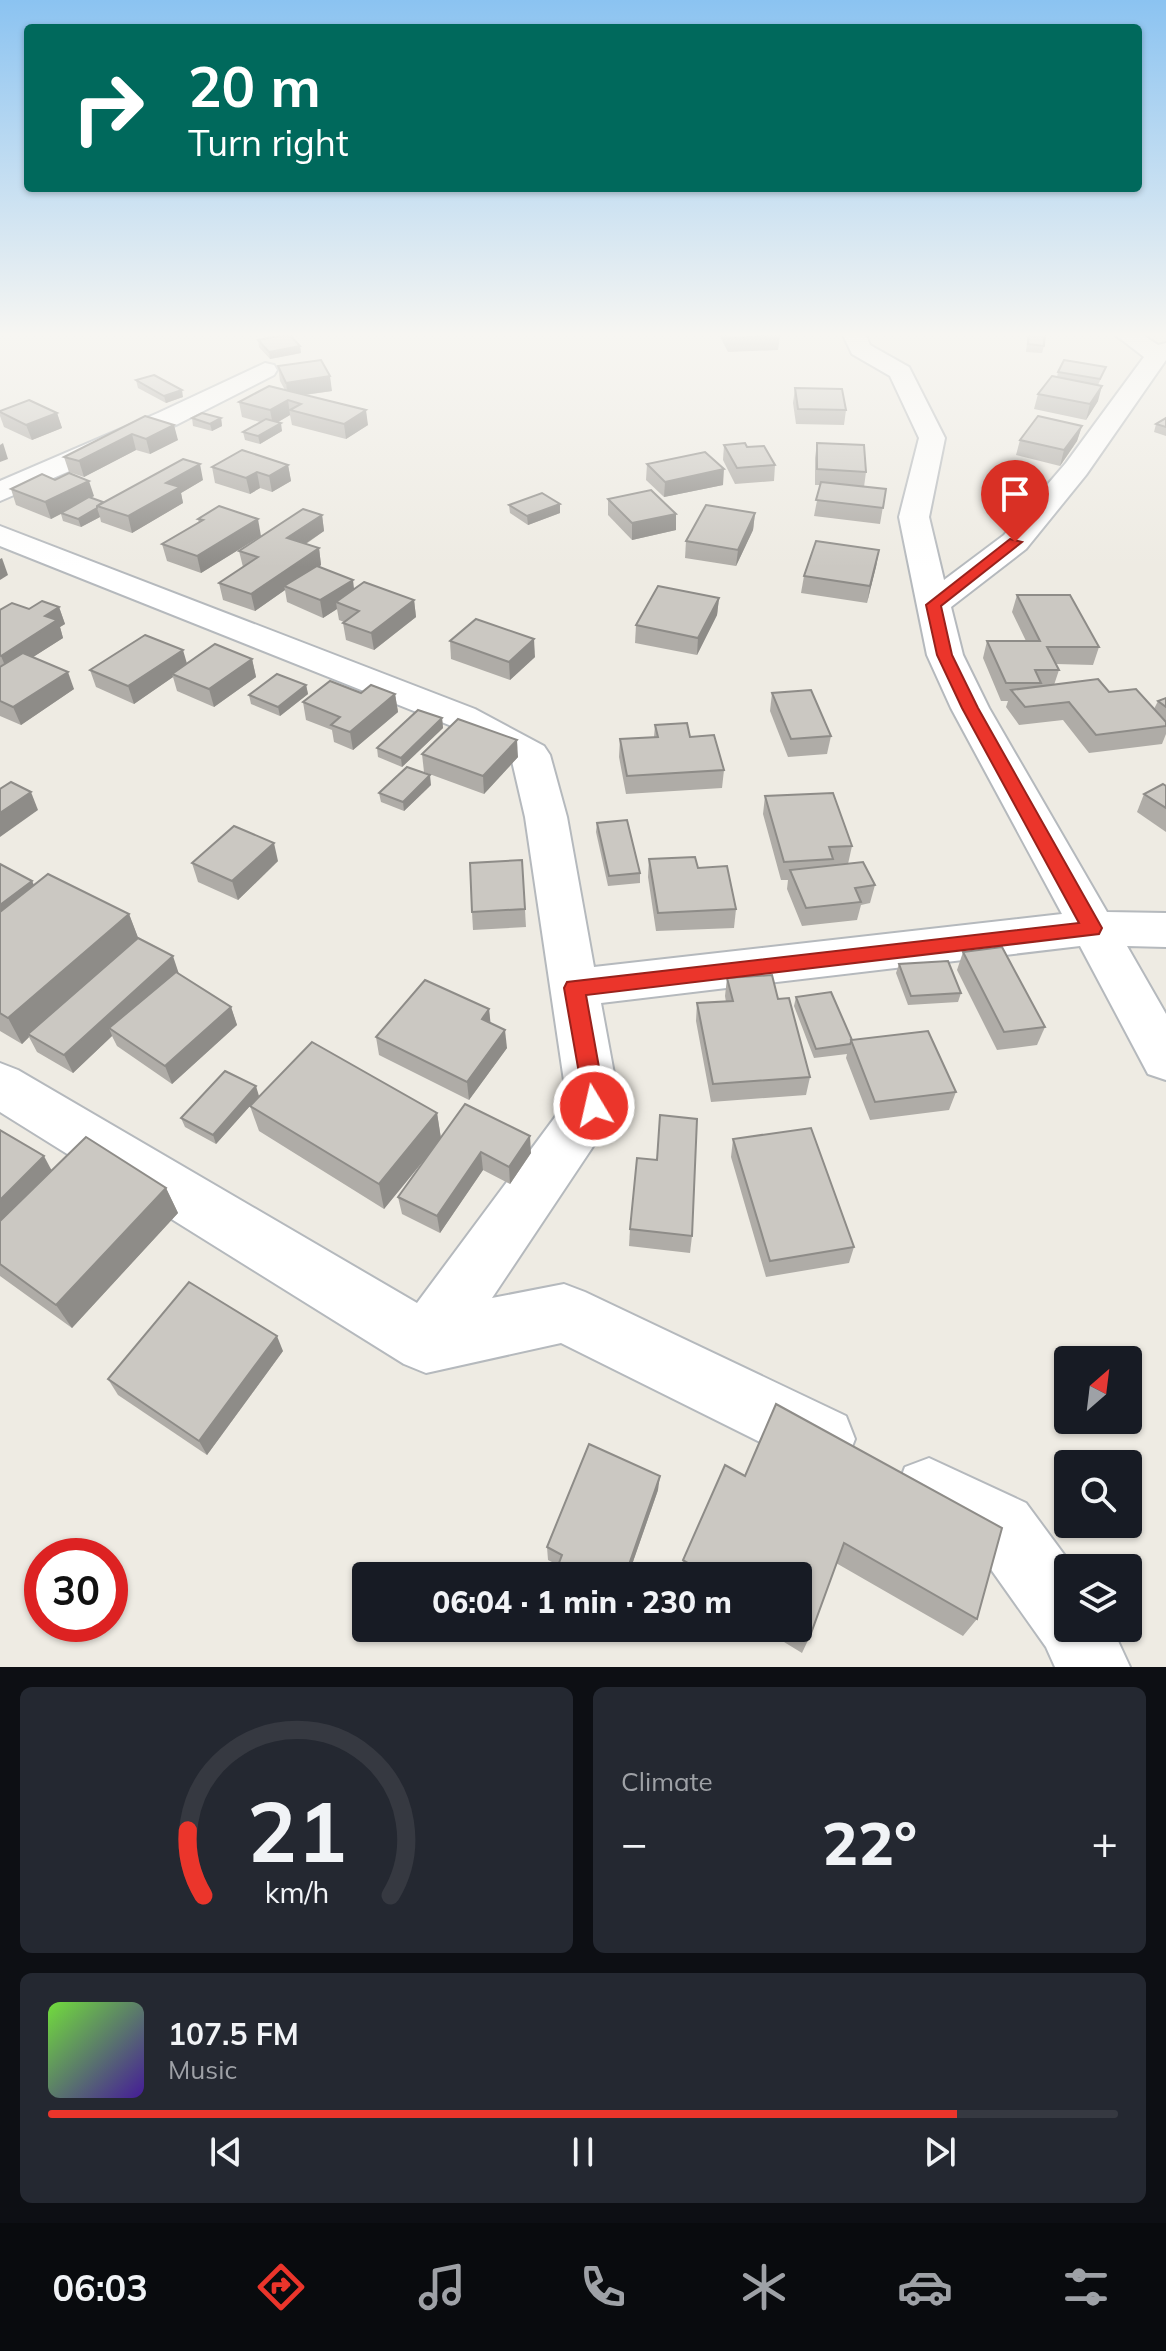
<!DOCTYPE html>
<html lang="en">
<head>
<meta charset="utf-8">
<style>
  body { margin:0; font-family:Mulish,sans-serif; background:#242831; color:#f1f3f6; height:100vh; display:flex; flex-direction:column; font-size:30px; white-space:nowrap }
  * { box-sizing:border-box; margin:0 }
  p { font-size:26px; color:#9ea1a6 }
  .icon { flex:none; width:44px; height:44px; fill:none; stroke:currentColor; stroke-width:2; stroke-linecap:round; stroke-linejoin:round }
  .map { position:relative; height:1667px; overflow:hidden }
  .details { display:flex; flex-direction:column; gap:20px; padding:20px; background:#0d0f14; flex:1 }
  .details>* { flex:none }
  .hud { position:absolute; left:24px; top:24px; width:1118px; height:168px; border-radius:8px; box-shadow:0 2px 6px #0004; background:#00695c; color:#fff; overflow:hidden }
  .needle { width:52px; rotate:28deg }
  .buttons { position:absolute; left:1054px; top:1346px; display:grid; gap:16px }
  .buttons a { display:grid; place-items:center; width:88px; height:88px; border-radius:8px; background:#171b24; box-shadow:0 2px 6px #0004; font-size:40px }
  .speed { position:absolute; left:24px; top:1538px; display:flex; gap:16px; font-size:40px; font-weight:700; text-align:center }
  .speed>* { display:grid; place-content:center; width:104px; height:104px; border-radius:50%; background:#171b24; box-shadow:0 2px 6px #0004; line-height:1 }
  .speed .limit { border:12px solid #d22; background:#fff; color:#111 }
  .pin { position:absolute; display:grid; place-items:center; width:68px; height:68px; color:#fff; margin:-82px -34px; border-radius:50% 50% 50% 0; rotate:-45deg; box-shadow:0 0 8px #0007 }
  .pin .icon { rotate:45deg }
  .me { position:absolute; width:88px; margin:-44px; rotate:351deg; stroke-linejoin:round; filter:drop-shadow(0 0 6px #0008) }
  .turn { display:flex; align-items:center; gap:28px; height:168px; padding:0 32px; font-size:36px }
  .turn .icon { width:104px; height:104px; stroke-width:2.5 }
  .turn b { display:block; font-size:56px; line-height:68px }
  .big { font-size:60px; font-weight:800; line-height:1.1 }
  .details .tile { flex:1; display:flex; flex-direction:column; justify-content:center; gap:12px; min-width:0; padding:0 28px; border-radius:12px; background:#242831 }
  .details .dial { align-items:center; gap:0 }
  .dial svg { height:208px; overflow:visible; fill:none; stroke:#363941; stroke-width:7; stroke-linecap:round; text-anchor:middle }
  .dial text { fill:#f1f3f6; stroke:none }
  .song { display:flex; align-items:center; gap:24px }
  .cover { width:96px; height:96px; border-radius:12px; background:linear-gradient(135deg,hsl(100 70% 55%),hsl(260 70% 35%)) }
  .played { height:8px; border-radius:4px; background:linear-gradient(90deg,#eb352b 85%,#363941 85%) }
  .keys { display:flex; justify-content:space-around; direction:ltr }
  .heat { display:flex; justify-content:space-between; align-items:center; font-size:44px; direction:ltr }
  .details .tiles { flex:1; display:grid; gap:20px; grid-template-columns:1fr 1fr }
  .tile:last-child { grid-column:span 2 }
  .trip { position:absolute; left:352px; top:1562px; width:460px; height:80px; border-radius:8px; background:#171b24; box-shadow:0 2px 6px #0004; font-weight:800; line-height:80px; text-align:center }
  .dock { display:flex; height:128px; justify-content:space-around; align-items:center; background:#090b0e; color:#9ea1a6 }
  .dock .icon { width:56px; height:56px }
  .dock .active { color:#eb352b }
  .dock b { font-size:36px; color:#f1f3f6 }
  .map>svg:first-child { display:block }
  .lines { fill:none; stroke-linecap:round; stroke-linejoin:round }
  .minor-casing { stroke:#b5b9bd; stroke-width:4 }
  .minor { fill:#fff; fill-rule:evenodd }
  .wall { fill:#afaca7 }
  .shaded-wall { fill:#8e8c88 }
  .building { fill:#cbc8c2; stroke:#8e8c88; stroke-width:2 }
  .route { fill:#eb352b; stroke:#99221c; stroke-width:2 }
</style>
</head>
<body>
<div class="map">
<svg width="1166" height="1667" viewBox="0 0 1166 1667">
  <rect width="100%" height="100%" fill="#eeebe3"/>
  <g class="lines">
    <!-- minor casing -->
    <g class="minor-casing">
      <g id="minor">
        <polygon points="842,333 865,333 870,345 909,367 945,438 929,517 944,580 1004,535 1066,463 1144,357 1113,333 1140,333 1158,345 1166,343 1166,360 1086,475 1026,549 951,607 963,655 989,708 1107,912 1166,913 1166,947 1127,946 1166,1014 1166,1080 1148,1074 1080,946 601,1003 620,1106 492,1298 564,1284 585,1292 846,1416 855,1439 846,1462 823,1471 800,1462 561,1343 426,1373 404,1364 0,1112 0,1063 18,1070 417,1303 567,1101 525,817 512,761 449,725 0,546 0,526 475,709 544,746 550,755 567,817 594,967 1062,914 951,708 927,655 899,517 919,438 890,376 852,354"/>
        <polygon points="265,363 274,365 277,370 274,375 176,425 0,501 0,481 158,413"/>
        <polygon points="929,1458 1026,1503 1074,1568 1068,1568 1068,1628 1112,1628 1130,1667 1055,1667 1046,1647 978,1551 905,1515 896,1491 905,1467"/>
      </g>
    </g>
    <!-- minor -->
    <use href="#minor" class="minor"/>
  </g>
  <!-- wall -->
  <g class="wall">
    <polygon points="718,333 783,333 783,336 780,336 778,350 728,352"/>
    <polygon points="1028,333 1044,346 1042,353 1026,352"/>
    <polygon points="258,340 300,346 301,353 270,359 259,347"/>
    <polygon points="278,366 332,391 305,395 368,425 346,439 292,425 290,415 278,422 282,431 260,444 245,440 243,432 260,422 242,417 239,402 285,390 280,381"/>
    <polygon points="1058,372 1103,374 1098,385 1098,401 1086,420 1034,409 1038,394 1057,377"/>
    <polygon points="136,380 183,397 166,403 138,388"/>
    <polygon points="795,388 846,410 844,425 796,424 793,403"/>
    <polygon points="0,411 57,413 62,428 32,440 4,427 0,416"/>
    <polygon points="145,416 178,440 150,454 136,450 84,477 69,472 64,457"/>
    <polygon points="192,418 221,418 222,426 212,431 193,426"/>
    <polygon points="1166,418 1166,436 1154,432 1156,424"/>
    <polygon points="1082,426 1077,441 1060,466 1016,455 1020,440"/>
    <polygon points="817,443 866,472 864,487 886,489 880,524 814,516 820,485 815,485 815,458"/>
    <polygon points="724,445 775,465 774,481 735,484 723,460"/>
    <polygon points="647,464 723,485 664,497 646,480"/>
    <polygon points="288,465 291,481 272,492 260,488 250,494 215,483 212,467"/>
    <polygon points="203,480 181,493 183,503 132,533 101,522 100,517 81,527 63,521 61,514 51,519 16,505 11,489 94,496 91,498 103,502"/>
    <polygon points="608,499 676,514 676,530 632,540 608,515"/>
    <polygon points="560,504 560,513 528,525 510,513 509,505"/>
    <polygon points="755,513 753,530 736,566 685,558 686,541"/>
    <polygon points="322,515 324,531 306,544 319,548 321,565 319,567 354,589 414,600 416,617 374,650 346,640 343,623 344,622 339,620 337,609 323,618 287,602 285,590 255,611 223,600 219,583 243,567 239,551"/>
    <polygon points="198,519 261,536 201,573 167,561 162,544 199,523"/>
    <polygon points="879,550 867,603 801,593 804,576"/>
    <polygon points="1017,595 1099,647 1093,665 1056,664 1059,670 1054,685 1109,692 1154,709 1158,701 1166,698 1166,734 1162,744 1089,753 1063,720 1019,725 1006,707 1008,701 1001,701 983,658 987,641 1026,641 1012,612"/>
    <polygon points="719,598 717,615 697,655 635,643 636,625"/>
    <polygon points="59,607 65,624 60,627 63,638 33,657 74,689 21,725 0,716 0,610"/>
    <polygon points="450,641 535,657 510,680 451,659"/>
    <polygon points="252,659 256,677 214,707 177,691 173,677 134,704 96,687 90,670"/>
    <polygon points="306,685 308,694 280,716 251,704 249,695"/>
    <polygon points="361,693 395,694 398,712 353,750 334,742 332,730 306,720 303,702"/>
    <polygon points="772,693 831,736 827,754 788,757 770,711"/>
    <polygon points="442,718 443,728 402,767 378,757 377,748"/>
    <polygon points="655,725 690,737 724,770 722,788 626,794 619,757 620,739 654,737"/>
    <polygon points="422,754 518,757 484,794 424,772"/>
    <polygon points="431,785 404,811 381,802 379,793"/>
    <polygon points="1166,786 1166,832 1137,812 1144,794"/>
    <polygon points="765,796 852,846 848,864 875,885 870,903 861,905 857,920 802,926 787,889 788,880 781,880 763,814"/>
    <polygon points="597,823 640,873 640,883 608,886 596,832"/>
    <polygon points="649,859 698,868 736,909 734,928 656,931 648,877"/>
    <polygon points="522,860 526,927 473,930 472,912"/>
    <polygon points="278,861 238,900 198,882 192,863"/>
    <polygon points="0,864 32,881 34,885 129,914 138,938 179,974 231,1007 237,1025 172,1084 117,1046 112,1036 73,1073 37,1052 29,1037 22,1044 0,1031"/>
    <polygon points="963,952 1045,1027 1037,1045 997,1050 957,970"/>
    <polygon points="899,964 961,993 958,1002 908,1005 896,973"/>
    <polygon points="727,978 778,999 810,1077 806,1095 711,1102 696,1021 697,1003 726,1002 725,996"/>
    <polygon points="796,997 852,1040 956,1092 949,1110 870,1120 846,1058 847,1054 814,1058 794,1006"/>
    <polygon points="489,1009 490,1023 507,1048 469,1100 379,1055 376,1037"/>
    <polygon points="259,1096 251,1105 437,1113 441,1138 531,1153 510,1184 483,1170 440,1233 402,1214 398,1197 434,1148 384,1209 259,1131 250,1106 216,1144 185,1127 181,1118"/>
    <polygon points="0,1130 52,1170 166,1188 178,1213 72,1328 0,1276"/>
    <polygon points="733,1139 854,1247 849,1263 766,1277 731,1157"/>
    <polygon points="630,1229 692,1236 690,1253 629,1246"/>
    <polygon points="283,1351 207,1455 118,1395 108,1379"/>
    <polygon points="725,1465 977,1619 963,1636 836,1563 810,1636 802,1653 761,1628 798,1628 798,1576 680,1576 683,1560"/>
    <polygon points="658,1490 628,1576 554,1576 558,1565 548,1560 547,1547"/>
    <polygon points="593,1628 610,1628 608,1635"/>
  </g>
  <!-- shaded-wall -->
  <g class="shaded-wall">
    <polygon points="300,346 301,353 270,359 269,352"/>
    <polygon points="330,376 332,391 288,397 286,383"/>
    <polygon points="1102,386 1098,401 1086,420 1090,404"/>
    <polygon points="182,390 183,397 166,403 164,396"/>
    <polygon points="288,400 290,415 273,425 270,410"/>
    <polygon points="366,410 368,425 346,439 344,424"/>
    <polygon points="57,413 62,428 32,440 26,425"/>
    <polygon points="221,418 222,426 212,431 210,424"/>
    <polygon points="281,423 282,431 260,444 258,436"/>
    <polygon points="174,425 178,440 150,454 146,439"/>
    <polygon points="1082,426 1077,441 1060,466 1064,450"/>
    <polygon points="132,434 136,450 84,477 79,461"/>
    <polygon points="3,443 8,459 0,462 0,445"/>
    <polygon points="200,464 203,480 181,493 183,503 132,533 128,516 166,483"/>
    <polygon points="288,465 291,481 272,492 269,476"/>
    <polygon points="724,469 723,485 664,497 665,482"/>
    <polygon points="257,472 260,488 250,494 246,478"/>
    <polygon points="89,481 94,496 51,519 45,502"/>
    <polygon points="560,504 560,513 528,525 527,516"/>
    <polygon points="97,508 100,517 81,527 78,519"/>
    <polygon points="755,513 753,530 736,566 738,550"/>
    <polygon points="676,514 676,530 632,540 632,523"/>
    <polygon points="322,515 324,531 290,554 287,538"/>
    <polygon points="258,519 261,536 201,573 197,556"/>
    <polygon points="319,548 321,565 289,588 284,586 285,590 255,611 251,594"/>
    <polygon points="879,550 876,567 867,603 870,586"/>
    <polygon points="2,558 8,575 0,580 0,559"/>
    <polygon points="353,580 355,597 336,602 337,609 323,618 320,600"/>
    <polygon points="719,598 717,615 697,655 698,638"/>
    <polygon points="414,600 416,617 374,650 371,633"/>
    <polygon points="59,607 65,624 60,627 63,638 8,673 1,656 45,616"/>
    <polygon points="534,639 535,657 510,680 509,662"/>
    <polygon points="183,650 188,667 172,674 173,677 134,704 128,686"/>
    <polygon points="252,659 256,677 214,707 209,689"/>
    <polygon points="68,672 74,689 21,725 13,707"/>
    <polygon points="306,685 308,694 280,716 278,707"/>
    <polygon points="395,694 398,712 353,750 350,732"/>
    <polygon points="442,718 443,728 402,767 401,758"/>
    <polygon points="517,740 518,757 484,794 483,776"/>
    <polygon points="430,775 431,785 404,811 403,802"/>
    <polygon points="31,792 38,810 0,837 0,813"/>
    <polygon points="274,843 278,861 238,900 232,881"/>
    <polygon points="32,881 40,899 0,930 0,905"/>
    <polygon points="129,914 139,940 28,1034 29,1037 22,1044 8,1018"/>
    <polygon points="173,956 179,974 109,1028 112,1036 73,1073 64,1055"/>
    <polygon points="231,1007 237,1025 172,1084 165,1066"/>
    <polygon points="489,1009 491,1027 482,1019"/>
    <polygon points="505,1030 507,1048 469,1100 467,1082"/>
    <polygon points="256,1086 259,1096 216,1144 213,1135"/>
    <polygon points="437,1113 441,1139 384,1209 379,1184"/>
    <polygon points="530,1136 531,1153 510,1184 509,1167"/>
    <polygon points="481,1152 483,1170 440,1233 437,1216"/>
    <polygon points="44,1156 53,1173 0,1228 0,1200"/>
    <polygon points="166,1188 178,1213 72,1328 56,1305"/>
    <polygon points="277,1336 283,1351 207,1455 199,1441"/>
    <polygon points="660,1476 658,1490 628,1576 625,1576"/>
  </g>
  <!-- building -->
  <g class="building">
    <polygon points="727,333 779,333 780,335 729,338"/>
    <polygon points="1029,333 1045,333 1044,346 1028,344"/>
    <polygon points="289,334 300,346 269,352 258,340"/>
    <polygon points="321,360 330,376 286,383 278,366"/>
    <polygon points="1064,360 1106,367 1100,379 1058,372"/>
    <polygon points="154,375 182,390 164,396 136,380"/>
    <polygon points="1052,376 1102,386 1090,404 1038,394"/>
    <polygon points="269,386 366,410 344,424 290,410 301,404 288,400 270,410 239,402"/>
    <polygon points="795,388 842,389 846,410 798,409"/>
    <polygon points="29,400 57,413 26,425 0,412 0,411"/>
    <polygon points="202,413 221,418 210,424 192,418"/>
    <polygon points="145,416 174,425 146,439 132,434 79,461 64,457"/>
    <polygon points="1038,416 1082,426 1064,450 1020,440"/>
    <polygon points="1166,418 1166,427 1156,424"/>
    <polygon points="266,419 281,423 258,436 243,432"/>
    <polygon points="745,443 747,447 764,446 775,465 737,468 724,445"/>
    <polygon points="817,443 864,445 866,472 817,469"/>
    <polygon points="242,450 288,465 269,476 257,472 246,478 212,467"/>
    <polygon points="705,452 724,469 665,482 647,464"/>
    <polygon points="183,459 200,464 166,483 180,487 128,516 97,506"/>
    <polygon points="69,473 89,481 45,502 11,489 42,474 55,480"/>
    <polygon points="821,482 886,489 883,508 816,500"/>
    <polygon points="651,490 676,514 632,523 608,499"/>
    <polygon points="542,493 560,504 527,516 509,505"/>
    <polygon points="89,497 103,502 97,506 97,508 78,519 61,513"/>
    <polygon points="706,505 755,513 738,550 686,541"/>
    <polygon points="219,506 258,519 197,556 162,544 203,520 198,519"/>
    <polygon points="303,509 322,515 287,538 319,548 251,594 219,583 258,557 239,551"/>
    <polygon points="816,541 879,550 870,586 804,576"/>
    <polygon points="317,566 353,580 320,600 284,586"/>
    <polygon points="364,582 414,600 371,633 343,623 359,611 336,602"/>
    <polygon points="658,586 719,598 698,638 636,625"/>
    <polygon points="1017,595 1070,595 1099,647 1047,647 1059,670 1035,670 1041,683 1006,683 987,641 1040,641"/>
    <polygon points="42,601 59,607 45,616 57,620 1,656 0,655 0,610 12,603 29,609"/>
    <polygon points="476,619 534,639 509,662 450,641"/>
    <polygon points="145,635 183,650 128,686 90,670"/>
    <polygon points="215,644 252,659 209,689 172,674"/>
    <polygon points="23,653 68,672 13,707 0,701 0,667"/>
    <polygon points="277,674 306,685 278,707 249,695"/>
    <polygon points="1098,679 1109,692 1136,689 1166,722 1166,726 1096,735 1069,702 1025,707 1011,690"/>
    <polygon points="330,681 361,693 371,685 395,694 350,732 331,725 340,717 303,702"/>
    <polygon points="811,690 831,736 791,739 772,693"/>
    <polygon points="1166,698 1166,707 1158,701"/>
    <polygon points="418,710 442,718 401,758 377,748"/>
    <polygon points="458,719 517,740 483,776 422,754"/>
    <polygon points="687,723 690,737 714,735 724,770 627,776 620,739 658,737 655,725"/>
    <polygon points="407,767 430,775 403,802 379,793"/>
    <polygon points="11,782 31,792 0,813 0,789"/>
    <polygon points="1163,784 1166,786 1166,808 1144,794"/>
    <polygon points="833,793 852,846 829,847 833,859 784,862 765,796"/>
    <polygon points="627,820 640,873 609,876 597,823"/>
    <polygon points="234,826 274,843 232,881 192,863"/>
    <polygon points="695,857 698,868 727,866 736,909 658,913 649,859"/>
    <polygon points="522,860 525,909 472,912 470,863"/>
    <polygon points="863,862 875,885 855,888 861,902 806,908 790,870"/>
    <polygon points="0,864 32,881 0,905"/>
    <polygon points="48,874 129,914 8,1018 0,1013 0,912"/>
    <polygon points="138,938 173,956 64,1055 28,1034"/>
    <polygon points="1002,947 1045,1027 1004,1032 963,952"/>
    <polygon points="948,961 961,993 911,996 899,964"/>
    <polygon points="176,972 231,1007 165,1066 109,1028"/>
    <polygon points="772,975 778,999 789,998 810,1077 713,1084 697,1003 733,1001 727,978"/>
    <polygon points="425,980 489,1009 482,1019 505,1030 467,1082 376,1037"/>
    <polygon points="831,992 852,1040 850,1044 816,1049 796,997"/>
    <polygon points="928,1031 956,1092 875,1102 851,1040"/>
    <polygon points="312,1042 437,1113 379,1184 250,1106"/>
    <polygon points="225,1071 256,1086 213,1135 181,1118"/>
    <polygon points="465,1104 530,1136 509,1167 481,1152 437,1216 398,1197"/>
    <polygon points="660,1115 697,1119 692,1236 630,1229 637,1158 657,1160"/>
    <polygon points="811,1128 854,1247 770,1261 733,1139"/>
    <polygon points="0,1130 44,1156 0,1200"/>
    <polygon points="86,1137 166,1188 56,1305 0,1264 0,1221"/>
    <polygon points="189,1282 277,1336 199,1441 108,1379"/>
    <polygon points="776,1404 1002,1528 977,1619 844,1543 810,1636 796,1628 798,1628 798,1576 710,1576 683,1560 725,1465 745,1476"/>
    <polygon points="589,1444 660,1476 625,1576 554,1576 562,1555 547,1547"/>
  </g>
  <!-- sky -->
  <linearGradient id="sky" x2="0" y2="1"><stop stop-color="#8bc3f1"/><stop offset="0.59" stop-color="#f7f6f2"/><stop offset="1" stop-color="#f7f6f2" stop-opacity="0"/></linearGradient>
  <rect width="1166" height="567" fill="url(#sky)"/>
  <!-- route -->
  <polygon class="route" points="1010,539 1022,542 941,606 952,655 978,708 1102,928 1099,934 586,995 606,1106 602,1113 594,1116 586,1113 564,988 567,982 1079,923 962,708 937,655 926,605"/>
</svg>
<div class="buttons">
<a><svg class="needle" viewBox="-14 -14 28 28"><path d="M0-13l5 13h-10z" fill="#e53935"/><path d="M0 13l5-13h-10z" fill="#9ea1a6"/></svg></a>
<a><svg class="icon" aria-label="search" viewBox="0 0 24 24"><circle cx="10" cy="10" r="6"/><path d="M15 15l6 6"/></svg></a>
<a><svg class="icon" aria-label="layers" viewBox="0 0 24 24"><path d="M12 4l9 5-9 5-9-5zM3 14l9 5 9-5"/></svg></a>
</div>
<div class="speed"><div class="limit">30</div></div>
<div class="pin" style="left:1015px;top:542px;background:#d93025"><svg class="icon" aria-label="arrive" viewBox="0 0 24 24"><path d="M6 21V4h12l-3 4 3 4H6"/></svg></div>
<svg class="me" style="left:594px;top:1106px" viewBox="-20 -20 40 40"><circle r="17" fill="#eb352b" stroke="#fff" stroke-width="3"/><path d="M0-11L8 9 0 5-8 9z" fill="#fff"/></svg>
<div class="trip">06:04 · 1 min · 230 m</div>
<div class="hud">
<div class="turn"><svg class="icon" aria-label="right" viewBox="0 0 24 24"><path d="M7 20v-9h11M14 6l5 5-5 5"/></svg><div><b>20 m</b>Turn right</div></div>
</div>
</div>
<section class="details">
<div class="tiles">
<div class="tile dial"><svg viewBox="0 0 100 80">
<path d="M14 69A42 42 0 1 1 86 69"/>
<path d="M14 69A42 42 0 0 1 8 44" stroke="#eb352b"/>
<text x="50" y="56" font-size="32" font-weight="700">21</text>
<text x="50" y="72" font-size="11">km/h</text>
</svg></div>
<div class="tile"><p>Climate</p>
<div class="heat"><a>−</a><b class="big">22°</b><a>+</a></div>
</div>
<div class="tile">
<div class="song"><i class="cover"></i><div><b>107.5 FM</b><p>Music</p></div></div>
<div class="played"></div>
<div class="keys"><svg class="icon" aria-label="previous" viewBox="0 0 24 24"><path d="M18 5L8 12l10 7zM5 5v14"/></svg><svg class="icon" aria-label="pause" viewBox="0 0 24 24"><path d="M8 5v14M16 5v14"/></svg><svg class="icon" aria-label="next" viewBox="0 0 24 24"><path d="M6 5l10 7-10 7zM19 5v14"/></svg></div>
</div>
</div>
</section>
<nav class="dock">
<b>06:03</b>
<svg class="icon active" aria-label="directions" viewBox="0 0 24 24"><path d="M12 3l9 9-9 9-9-9zM9 14v-3h6M13 9l2 2-2 2"/></svg>
<svg class="icon" aria-label="music" viewBox="0 0 24 24"><path d="M9 18V5l10-2v13"/><circle cx="6" cy="18" r="3"/><circle cx="16" cy="16" r="3"/></svg>
<svg class="icon" aria-label="phone" viewBox="0 0 24 24"><path d="M5 4h4l2 5-3 2q2 4 5 5l2-3 5 2v4C11 20 4 13 5 4z"/></svg>
<svg class="icon" aria-label="climate" viewBox="0 0 24 24"><path d="M12 3v18M4 7l16 10M4 17L20 7"/></svg>
<svg class="icon" aria-label="car" viewBox="0 0 24 24"><path d="M5 17H2v-5l4-1 3-4h7l3 4 3 1v5h-3M9 17h6M6 11h13"/><circle cx="7" cy="17" r="2"/><circle cx="17" cy="17" r="2"/></svg>
<svg class="icon" aria-label="filters" viewBox="0 0 24 24"><path d="M4 7h16M4 17h16"/><circle cx="9" cy="7" r="2"/><circle cx="15" cy="17" r="2"/></svg>
</nav>
</body>
</html>
